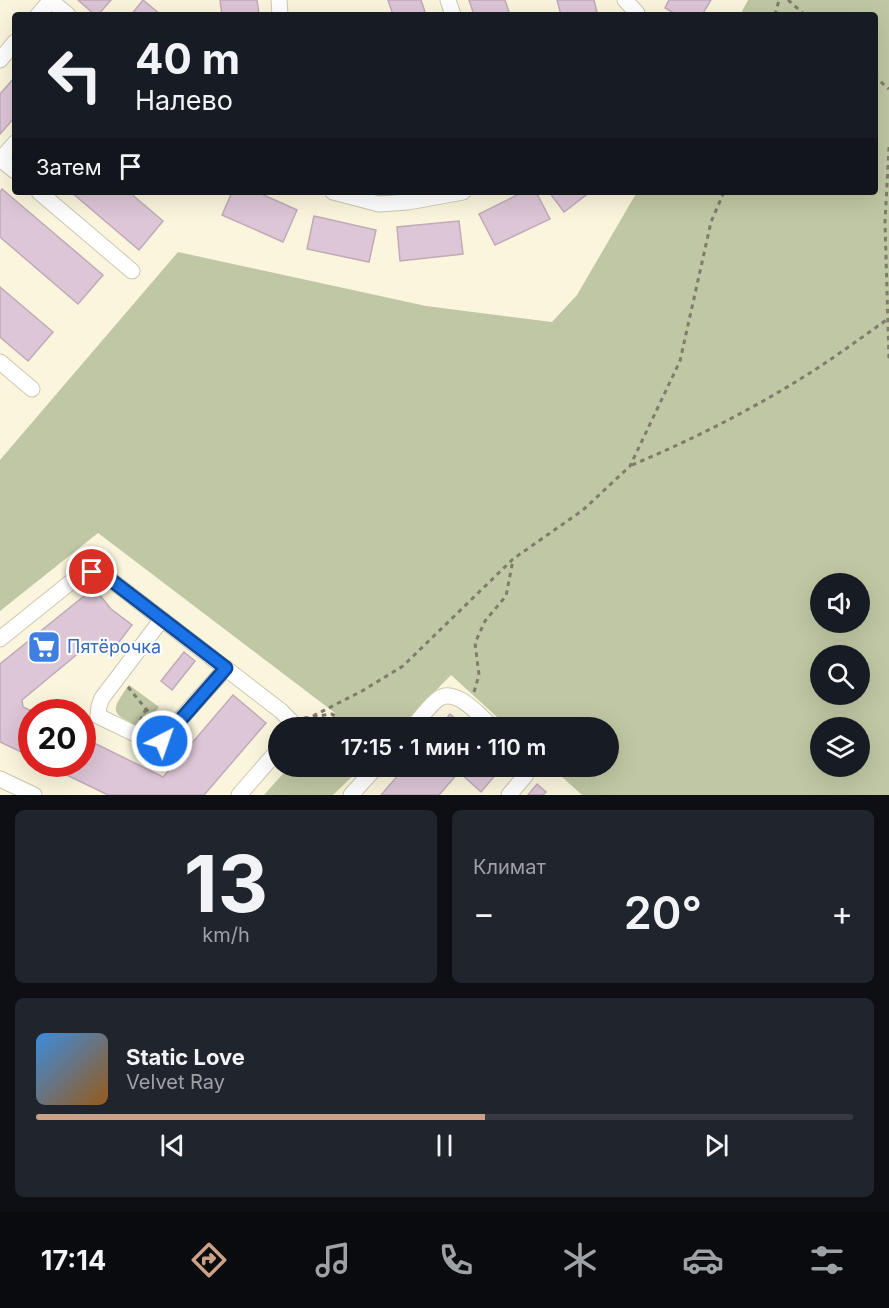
<!DOCTYPE html>
<html lang="ru">
<head>
<meta charset="utf-8">
<style>
  body { margin:0; font-family:Inter,sans-serif; background:#20242c; color:#f1f3f6; height:100vh; display:flex; flex-direction:column; font-size:22px; white-space:nowrap }
  * { box-sizing:border-box; margin:0 }
  p { font-size:20px; color:#9ea1a6 }
  .icon { flex:none; width:33px; height:33px; fill:none; stroke:currentColor; stroke-width:2; stroke-linecap:round; stroke-linejoin:round }
  .map { position:relative; height:795px; overflow:hidden }
  .panel { display:flex; flex-direction:column; gap:15px; padding:15px; background:#0d0f14; flex:1 }
  .panel>* { flex:none }
  .hud { position:absolute; left:12px; top:12px; width:866px; height:183px; border-radius:6px; box-shadow:0 6px 24px #0002; background:#171b24; color:#f1f3f6; overflow:hidden }
  .tools { position:absolute; left:810px; top:573px; display:grid; gap:12px }
  .tools a { display:grid; place-items:center; width:60px; height:60px; border-radius:50%; background:#171b24; box-shadow:0 6px 24px #0002; font-size:30px }
  .speed { position:absolute; left:18px; top:699px; display:flex; gap:12px; font-size:30px; font-weight:700; text-align:center }
  .speed>* { display:grid; place-content:center; width:78px; height:78px; border-radius:50%; background:#171b24; box-shadow:0 6px 24px #0002; line-height:1 }
  .speed .limit { border:9px solid #d22; background:#fff; color:#111 }
  .pin { position:absolute; display:grid; place-items:center; width:51px; height:51px; color:#fff; margin:-26px; border:3px solid #fff; border-radius:50%; box-shadow:0 2px 6px #0007 }
  .me { position:absolute; width:66px; margin:-33px; rotate:41deg; stroke-linejoin:round; filter:drop-shadow(0 0 4px #0008) }
  .turn { display:flex; align-items:center; gap:21px; height:126px; padding:0 24px; font-size:27px }
  .turn .icon { width:78px; height:78px; stroke-width:2.5 }
  .turn b { display:block; font-size:42px; line-height:51px }
  .then { display:flex; align-items:center; height:57px; padding:0 24px; background:#0003; gap:12px; font-size:22px }
  .big { font-size:45px; font-weight:600; line-height:1.1 }
  .panel .widget { flex:1; display:flex; flex-direction:column; justify-content:center; gap:9px; min-width:0; padding:0 21px; border-radius:9px; background:#20242c }
  .panel .dial { align-items:center; gap:0 }
  .dial b { font-size:78px; line-height:1 }
  .song { display:flex; align-items:center; gap:18px }
  .cover { width:72px; height:72px; border-radius:9px; background:linear-gradient(135deg,hsl(210 70% 55%),hsl(30 70% 35%)) }
  .played { height:6px; border-radius:3px; background:linear-gradient(90deg,#cca087 55%,#363941 55%) }
  .keys { display:flex; justify-content:space-around; direction:ltr }
  .heat { display:flex; justify-content:space-between; align-items:center; font-size:33px; direction:ltr }
  .panel .tiles { flex:1; display:grid; gap:15px; grid-template-columns:1fr 1fr }
  .widget:last-child { grid-column:span 2 }
  .trip { position:absolute; left:268px; top:717px; width:351px; height:60px; border-radius:30px; background:#171b24; box-shadow:0 6px 24px #0002; font-weight:600; line-height:60px; text-align:center }
  .menu { display:flex; height:96px; justify-content:space-around; align-items:center; background:#090b0e; color:#9ea1a6 }
  .menu .icon { width:42px; height:42px }
  .menu .active { color:#cca087 }
  .menu b { font-size:27px; color:#f1f3f6 }
  .map>svg:first-child { display:block }
  .green { fill:#c0c7a4; fill-rule:evenodd }
  .building { fill:#ddc6d6; stroke:#c0aaba; stroke-width:1.5 }
  .lines { fill:none; stroke-linecap:round; stroke-linejoin:round }
  .minor-casing { stroke:#cdc8b0; stroke-width:17 }
  .path { stroke:#7f7c6c; stroke-width:3; stroke-dasharray:4.5 4.5; stroke-linecap:butt }
  .minor { stroke:#fff; stroke-width:15 }
  .route-casing { stroke:#114b97; stroke-width:15 }
  .route { stroke:#1a73e8; stroke-width:10 }
  .labels { text-anchor:middle; stroke-width:4.5; stroke-linejoin:round; paint-order:stroke }
  .shop-label { font-size:18px; fill:#366cbe; stroke:#fff; text-anchor:start }
</style>
</head>
<body>
<div class="map">
<svg width="889" height="795" viewBox="0 0 889 795">
  <rect width="100%" height="100%" fill="#faf5dc"/>
  <!-- green -->
  <g class="green">
    <path d="M748,0H889V795H582L551,767L609,766V728L508,727L451,675L400,727H323L335,713L98,533L0,611V460L178,252L426,306L552,322L577,295L637,192H874V15H740ZM820,584H860V622H820ZM820,656H860V694H820ZM820,728H860V766H820Z"/>
    <path d="M129,685L159,707L142,728C112,713 108,714 129,685Z"/>
    <polygon points="289,767 289,766 362,767 333,795 264,795"/>
  </g>
  <!-- building -->
  <g class="building">
    <polygon points="78,0 111,0 98,15 95,15"/>
    <polygon points="143,0 161,15 131,15"/>
    <polygon points="220,0 257,0 259,15 222,15"/>
    <polygon points="388,0 421,0 426,15 393,15"/>
    <polygon points="469,0 505,0 510,15 474,15"/>
    <polygon points="557,0 594,0 597,12 586,15 561,15"/>
    <polygon points="669,0 711,0 702,15 677,15 665,8"/>
    <polygon points="15,77 15,117 0,134 0,94"/>
    <polygon points="2,189 103,275 78,304 0,237 0,192"/>
    <polygon points="71,192 129,192 163,221 139,250"/>
    <polygon points="232,192 257,192 297,210 283,242 222,215"/>
    <polygon points="523,192 536,192 550,219 495,245 479,214"/>
    <polygon points="549,192 590,192 564,212"/>
    <polygon points="314,216 376,230 369,262 307,249"/>
    <polygon points="459,221 463,254 400,261 397,227"/>
    <polygon points="0,287 53,332 28,361 0,337"/>
    <polygon points="94,588 111,609 132,625 109,655 92,642 22,700 23,707 34,712 32,712 32,757 0,742 0,664"/>
    <polygon points="184,652 195,661 172,690 161,681"/>
    <polygon points="233,695 266,723 204,795 108,795 44,764 82,764 82,737 163,777"/>
    <polygon points="450,714 466,728 439,728"/>
    <polygon points="406,766 503,766 481,792 459,772 439,795 381,795"/>
    <polygon points="537,784 546,792 543,795 528,795"/>
  </g>
  <g class="lines">
    <!-- minor casing -->
    <g class="minor-casing">
      <g id="minor">
        <polyline points="50,0 68,15"/>
        <polyline points="279,0 280,15"/>
        <polyline points="448,0 453,15"/>
        <polyline points="625,0 637,13 636,15"/>
        <polyline points="38,15 51,0"/>
        <polyline points="0,60 15,42"/>
        <polyline points="0,159 15,171"/>
        <polyline points="0,160 15,143"/>
        <polyline points="39,192 132,271"/>
        <polyline points="333,192 379,204 408,202 463,192"/>
        <polyline points="0,362 32,389"/>
        <polyline points="162,619 102,698 99,706 98,716 154,743 159,743 226,668"/>
        <path d="M0,639L77,577C87,571 97,571 107,577L281,711L291,721V728"/>
        <path d="M412,728C420,718 428,707 438,699C456,686 481,717 493,728"/>
        <polyline points="0,779 34,795"/>
        <polyline points="239,795 279,749"/>
        <polyline points="351,795 377,766"/>
        <polyline points="509,795 525,776 530,766"/>
      </g>
    </g>
    <!-- path -->
    <g class="path">
      <polyline points="788,0 805,15"/>
      <polyline points="775,15 779,0"/>
      <polyline points="874,76 889,89"/>
      <polyline points="889,147 885,222 889,359"/>
      <path d="M632,465C694,439 755,408 813,371C839,354 864,336 889,318"/>
      <polyline points="128,687 146,709 160,722"/>
      <polyline points="474,692 479,675 475,643 485,621 506,596 513,560"/>
      <polyline points="313,716 362,691 403,666 513,559 583,510 630,466 680,361 711,222 724,192"/>
      <polyline points="304,718 332,714 352,728"/>
      <polyline points="140,721 146,709"/>
    </g>
    <!-- minor -->
    <use href="#minor" class="minor"/>
  </g>
  <g class="lines">
    <!-- route casing -->
    <g class="route-casing">
      <polyline id="route" points="92,572 107,577 226,668 162,741"/>
    </g>
    <!-- route -->
    <use href="#route" class="route"/>
  </g>
  <!-- icons -->
  <defs>
    <g id="supermarket-square" transform="scale(1.725)"><rect x="-9" y="-9" width="18" height="18" rx="4" fill="#3f7fe0" stroke="#fff"/><path d="M-6-5.5h2.5l.6 2H6L4.5 2H-2.5L-4.4-4H-6ZM-1.5 3.2a1.3 1.3 0 1 0 .1 0ZM3 3.2a1.3 1.3 0 1 0 .1 0Z" fill="#fff"/></g>
  </defs>
  <g fill-rule="evenodd">
    <use href="#supermarket-square" x="44" y="647"/>
  </g>
  <g class="labels">
    <!-- shop labels -->
    <g class="shop-label">
      <text x="67" y="653">Пятёрочка</text>
    </g>
  </g>
</svg>
<div class="tools">
<a><svg class="icon" aria-label="sound" viewBox="0 0 24 24"><path d="M4 9h4l5-4v14l-5-4H4zM17 9q2 3 0 6"/></svg></a>
<a><svg class="icon" aria-label="search" viewBox="0 0 24 24"><circle cx="10" cy="10" r="6"/><path d="M15 15l6 6"/></svg></a>
<a><svg class="icon" aria-label="layers" viewBox="0 0 24 24"><path d="M12 4l9 5-9 5-9-5zM3 14l9 5 9-5"/></svg></a>
</div>
<div class="speed"><div class="limit">20</div></div>
<div class="pin" style="left:92px;top:572px;background:#d93025"><svg class="icon" aria-label="arrive" viewBox="0 0 24 24"><path d="M6 21V4h12l-3 4 3 4H6"/></svg></div>
<svg class="me" style="left:162px;top:741px" viewBox="-20 -20 40 40"><circle r="17" fill="#1a73e8" stroke="#fff" stroke-width="3"/><path d="M0-11L8 9 0 5-8 9z" fill="#fff"/></svg>
<div class="trip">17:15 · 1 мин · 110 m</div>
<div class="hud">
<div class="turn"><svg class="icon" aria-label="left" viewBox="0 0 24 24"><path d="M17 20v-9H6M10 6l-5 5 5 5"/></svg><div><b>40 m</b>Налево</div></div>
<div class="then">Затем<svg class="icon" aria-label="arrive" viewBox="0 0 24 24"><path d="M6 21V4h12l-3 4 3 4H6"/></svg></div>
</div>
</div>
<section class="panel">
<div class="tiles">
<div class="widget dial"><b>13</b><p>km/h</p></div>
<div class="widget"><p>Климат</p>
<div class="heat"><a>−</a><b class="big">20°</b><a>+</a></div>
</div>
<div class="widget">
<div class="song"><i class="cover"></i><div><b>Static Love</b><p>Velvet Ray</p></div></div>
<div class="played"></div>
<div class="keys"><svg class="icon" aria-label="previous" viewBox="0 0 24 24"><path d="M18 5L8 12l10 7zM5 5v14"/></svg><svg class="icon" aria-label="pause" viewBox="0 0 24 24"><path d="M8 5v14M16 5v14"/></svg><svg class="icon" aria-label="next" viewBox="0 0 24 24"><path d="M6 5l10 7-10 7zM19 5v14"/></svg></div>
</div>
</div>
</section>
<nav class="menu">
<b>17:14</b>
<svg class="icon active" aria-label="directions" viewBox="0 0 24 24"><path d="M12 3l9 9-9 9-9-9zM9 14v-3h6M13 9l2 2-2 2"/></svg>
<svg class="icon" aria-label="music" viewBox="0 0 24 24"><path d="M9 18V5l10-2v13"/><circle cx="6" cy="18" r="3"/><circle cx="16" cy="16" r="3"/></svg>
<svg class="icon" aria-label="phone" viewBox="0 0 24 24"><path d="M5 4h4l2 5-3 2q2 4 5 5l2-3 5 2v4C11 20 4 13 5 4z"/></svg>
<svg class="icon" aria-label="climate" viewBox="0 0 24 24"><path d="M12 3v18M4 7l16 10M4 17L20 7"/></svg>
<svg class="icon" aria-label="car" viewBox="0 0 24 24"><path d="M5 17H2v-5l4-1 3-4h7l3 4 3 1v5h-3M9 17h6M6 11h13"/><circle cx="7" cy="17" r="2"/><circle cx="17" cy="17" r="2"/></svg>
<svg class="icon" aria-label="filters" viewBox="0 0 24 24"><path d="M4 7h16M4 17h16"/><circle cx="9" cy="7" r="2"/><circle cx="15" cy="17" r="2"/></svg>
</nav>
</body>
</html>
